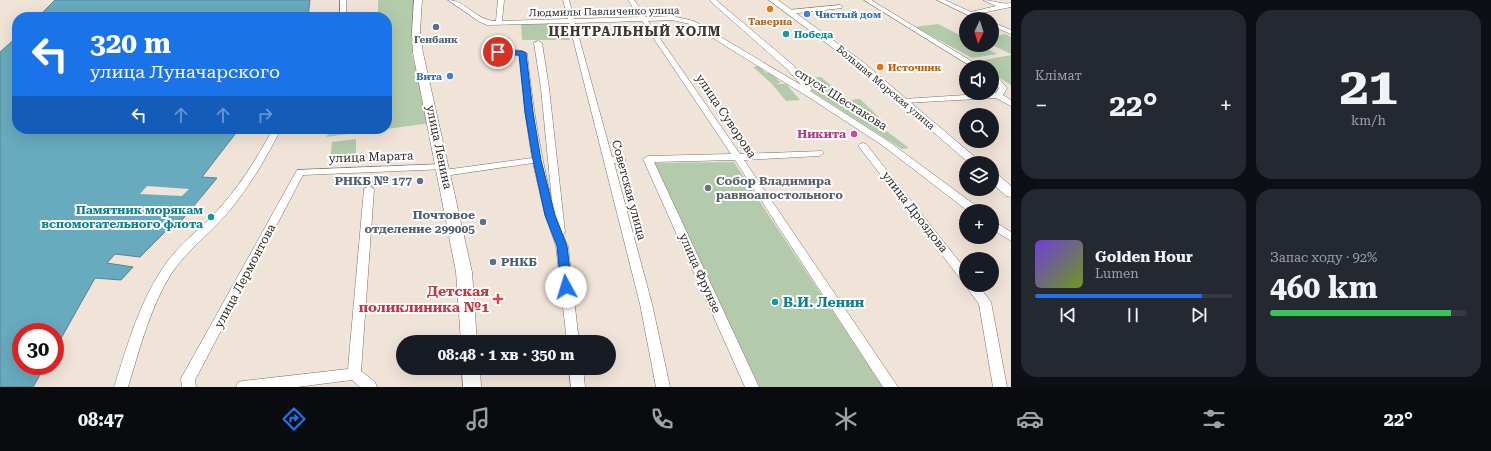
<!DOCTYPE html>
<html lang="uk">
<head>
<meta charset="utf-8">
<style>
  body { margin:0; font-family:"Roboto Serif",serif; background:#242831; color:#f1f3f6; height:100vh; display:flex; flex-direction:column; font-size:15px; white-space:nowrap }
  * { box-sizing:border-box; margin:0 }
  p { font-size:13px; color:#9ea1a6 }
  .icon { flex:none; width:22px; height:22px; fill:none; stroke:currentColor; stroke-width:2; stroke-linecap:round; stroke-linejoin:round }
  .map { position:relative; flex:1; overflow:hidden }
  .drawer { display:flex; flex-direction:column; gap:10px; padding:10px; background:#0d0f14; width:480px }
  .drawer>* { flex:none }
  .top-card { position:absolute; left:12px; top:12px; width:380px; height:122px; border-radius:16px; box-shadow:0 4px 16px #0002; background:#1a73e8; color:#fff; overflow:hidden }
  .needle { width:26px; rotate:184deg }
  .controls { position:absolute; left:959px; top:12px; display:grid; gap:8px }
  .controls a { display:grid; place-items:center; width:40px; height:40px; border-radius:50%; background:#171b24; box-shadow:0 4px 16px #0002; font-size:20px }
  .speed { position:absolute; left:12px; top:323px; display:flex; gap:8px; font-size:20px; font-weight:700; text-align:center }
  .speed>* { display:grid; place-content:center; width:52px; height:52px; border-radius:50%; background:#171b24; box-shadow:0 4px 16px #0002; line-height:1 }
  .speed .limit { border:6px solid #d22; background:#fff; color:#111 }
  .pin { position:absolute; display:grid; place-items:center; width:34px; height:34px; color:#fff; margin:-17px; border:2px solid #fff; border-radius:50%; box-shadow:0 1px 4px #0007 }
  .me { position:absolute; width:44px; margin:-22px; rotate:354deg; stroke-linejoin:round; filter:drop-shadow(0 0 3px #0008) }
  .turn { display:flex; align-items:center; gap:14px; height:84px; padding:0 12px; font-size:18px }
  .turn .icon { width:52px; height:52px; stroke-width:2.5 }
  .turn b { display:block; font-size:28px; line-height:34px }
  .lanes { display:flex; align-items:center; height:38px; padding:0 12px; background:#0003; justify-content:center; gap:20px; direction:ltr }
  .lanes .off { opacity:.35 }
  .big { font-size:30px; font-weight:700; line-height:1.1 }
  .drawer .card { flex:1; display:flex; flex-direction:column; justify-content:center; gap:6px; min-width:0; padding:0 14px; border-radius:16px; background:#242831 }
  .drawer .dial { align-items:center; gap:0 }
  .dial b { font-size:52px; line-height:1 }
  .song { display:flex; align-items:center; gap:12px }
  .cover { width:48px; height:48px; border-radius:6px; background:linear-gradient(135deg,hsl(260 70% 55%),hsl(80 70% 35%)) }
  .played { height:4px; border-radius:2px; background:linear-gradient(90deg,#1a73e8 85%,#363941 85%) }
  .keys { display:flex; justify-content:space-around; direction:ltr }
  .heat { display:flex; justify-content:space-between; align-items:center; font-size:22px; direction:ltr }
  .charge { height:6px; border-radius:3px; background:linear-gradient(90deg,#34c759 92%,#363941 0) }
  .drawer .tiles { flex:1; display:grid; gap:10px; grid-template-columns:repeat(2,1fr) }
  .trip { position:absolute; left:396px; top:335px; width:220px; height:40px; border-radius:20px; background:#171b24; box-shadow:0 4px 16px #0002; font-weight:700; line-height:40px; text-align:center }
  .tabs { display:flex; height:64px; justify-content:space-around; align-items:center; background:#090b0e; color:#9ea1a6 }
  .tabs .icon { width:28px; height:28px }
  .tabs .active { color:#1a73e8 }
  .tabs b { font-size:18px; color:#f1f3f6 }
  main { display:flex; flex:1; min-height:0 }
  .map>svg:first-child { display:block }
  .green { fill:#b3caab }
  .water { fill:#68aabe; stroke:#568390 }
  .pier { fill:#f0e4d9 }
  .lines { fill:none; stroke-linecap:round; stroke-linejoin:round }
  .minor-tunnel { stroke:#c9beb5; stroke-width:9; stroke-dasharray:9 4.5; stroke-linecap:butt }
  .minor-casing { stroke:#7b7067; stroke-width:1 }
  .major-casing { stroke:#7b7067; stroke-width:1 }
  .minor { fill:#fff; fill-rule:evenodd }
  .major { fill:#fff; fill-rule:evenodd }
  .route { fill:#1a73e8; stroke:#114b97 }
  .food-dot { fill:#e8710a; stroke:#fff; stroke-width:1.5 }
  .shop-dot { fill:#3f7fe0; stroke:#fff; stroke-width:1.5 }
  .service-dot { fill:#5c6f8a; stroke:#fff; stroke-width:1.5 }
  .culture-dot { fill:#0f9aa8; stroke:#fff; stroke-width:1.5 }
  .hotel-dot { fill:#d1479c; stroke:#fff; stroke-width:1.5 }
  .worship-dot { fill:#6b7280; stroke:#fff; stroke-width:1.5 }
  .health-dot { fill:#e0444e; stroke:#fff; stroke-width:1.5 }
  .labels { text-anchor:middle; stroke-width:4; stroke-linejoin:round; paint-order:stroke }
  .far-street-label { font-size:10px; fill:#2d2824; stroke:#fff }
  .far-shop-label { font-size:10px; font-weight:bold; fill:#366cbe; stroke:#fff; text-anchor:start }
  .far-food-label { font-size:10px; font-weight:bold; fill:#c56008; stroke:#fff }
  .far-culture-label { font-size:10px; font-weight:bold; fill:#0d838f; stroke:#fff; text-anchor:start }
  .far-service-label { font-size:10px; font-weight:bold; fill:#4e5e75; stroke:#fff }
  .street-label { font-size:12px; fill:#2d2824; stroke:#fff }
  .hotel-label { font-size:12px; font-weight:bold; fill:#b23c85; stroke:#fff; text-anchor:end }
  .service-label { font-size:12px; font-weight:bold; fill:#4e5e75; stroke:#fff; text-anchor:end }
  .worship-label { font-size:12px; font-weight:bold; fill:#5b616d; stroke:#fff; text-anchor:start }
  .culture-label { font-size:12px; font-weight:bold; fill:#0d838f; stroke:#fff; text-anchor:end }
  .far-district-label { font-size:13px; font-weight:bold; letter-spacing:1px; fill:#41372f; stroke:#fff }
  .near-health-label { font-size:14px; font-weight:bold; fill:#be3a42; stroke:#fff; text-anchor:end }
  .near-culture-label { font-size:14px; font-weight:bold; fill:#0d838f; stroke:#fff; text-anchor:start }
</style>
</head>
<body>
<main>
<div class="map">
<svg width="1011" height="387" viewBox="0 0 1011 387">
  <rect width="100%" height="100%" fill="#f0e4d9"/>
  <!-- green -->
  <g class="green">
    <polygon points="378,0 414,0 412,54 430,123 387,129 387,17 378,17"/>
    <polygon points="521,24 566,24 570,40 522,40"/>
    <polygon points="938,24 966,38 966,45 980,45 997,54 972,58 915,27"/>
    <polygon points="1005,34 1011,37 1011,54 992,45 992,37"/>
    <polygon points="1011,55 1011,85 992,73 992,67 982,67 973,62"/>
    <polygon points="759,66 766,73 770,72 781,83 774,84 786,84 800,100 786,101 772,84 753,67"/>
    <polygon points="821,77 848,100 860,99 888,126 881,127 909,148 902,149 810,90 815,88 806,78"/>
    <polygon points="332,129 384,129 326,137"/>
    <polygon points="356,139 356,159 330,162 332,142"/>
    <polygon points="734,162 752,190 883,387 758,387 653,163"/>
  </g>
  <!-- water -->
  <g class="water">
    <polygon points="55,0 310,0 308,17 38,17"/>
    <polygon points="17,37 17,129 239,129 202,177 217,178 177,226 168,229 140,257 115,254 107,263 133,267 121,280 95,278 55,349 55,332 21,332 21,366 45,366 33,387 0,387 0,52"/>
  </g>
  <!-- pier -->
  <polygon class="pier" points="147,186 189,189 182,196 140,194"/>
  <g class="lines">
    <!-- minor-tunnel -->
    <polyline class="minor-tunnel" points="369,189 371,178"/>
    <!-- minor casing -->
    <g class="minor-casing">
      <g id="minor">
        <rect x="340" y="0" width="6" height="17"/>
        <path d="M448,0C466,0 476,21 496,21L498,0H504L502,21L568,19L563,0H569L574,19L639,17L628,0H634L646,17L672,16L694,21L801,85L787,69L709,0H716L793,65L812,89L810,91L888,141L979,208L980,211H968L882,145L810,98L690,24L672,20L648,21L740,154L822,151L824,153L819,156L744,160L898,387H883L735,160L654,162L759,387H745L643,159L648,156L731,154L642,21L575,23L612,157H621L626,160L621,163H614L652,304L670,387H656L640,304L569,23L487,25L480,22Z"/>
        <polygon points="864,0 871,0 981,67 972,67"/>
        <path d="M937,0H945L971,12L996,6L983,0C993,0 1001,5 1011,3V7L977,14L984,19H976Z"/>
        <polygon points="840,5 843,7 842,8 789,14 786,12 789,10"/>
        <polygon points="992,22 1011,30 1011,34 992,26"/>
        <path d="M538,41L542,43L549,88L565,232L563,235L568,246L579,342H567L556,246L545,215L533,163L444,176L439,173L444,170L532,158L525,112L520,55L498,54L494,52C500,48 521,49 527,53C532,103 540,152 552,201L541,88L534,43Z"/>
        <polygon points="992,74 995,74 1007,88 1003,95 1011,100 1011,106 996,98 904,103 900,101 904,99 996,93 999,88 992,81"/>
        <path d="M273,129H281C266,158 250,186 229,211C211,233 187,250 171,274C150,308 140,348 128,387H114C128,344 140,299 167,262C181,243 199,230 214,214C238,189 256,160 273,129Z"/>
        <polygon points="863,143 866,144 966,270 966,283 962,281 860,148 858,146 860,144"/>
        <polygon points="443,164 448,167 446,169 303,175 195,380 196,387 182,387 181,379 183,375 297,170"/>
        <polygon points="369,186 374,189 361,371 375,382 377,387 360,387 352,380 297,387 236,387 238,382 243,381 348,369 364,189"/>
        <polygon points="992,220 1011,232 1011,241 992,229"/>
        <polygon points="966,283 966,285 978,285 991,302 1007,387 993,387 979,304 965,285"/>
        <polygon points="569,368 583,368 585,387 571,387"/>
      </g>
    </g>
    <!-- major casing -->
    <g class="major-casing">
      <g id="major">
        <polygon points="414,0 422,0 420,31 423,53 472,272 477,342 461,342 456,272 413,53 412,31"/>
        <polygon points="769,0 778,0 863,62 982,163 969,163 857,66"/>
        <polygon points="992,172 996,173 1011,186 1011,197 1006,196 992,183"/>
        <polygon points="462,368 480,368 481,387 463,387"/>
      </g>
    </g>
    <!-- minor -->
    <use href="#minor" class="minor"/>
    <!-- major -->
    <use href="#major" class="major"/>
  </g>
  <!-- route -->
  <polygon class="route" points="495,50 522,51 526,53 533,112 541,160 555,215 567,246 572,287 570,290 566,292 563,290 561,287 557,246 545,215 533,160 525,112 519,55 498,54 494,52"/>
  <!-- markers -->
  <g class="food-dot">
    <circle cx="770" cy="9" r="4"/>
    <circle cx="880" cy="67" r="4"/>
  </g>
  <g class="shop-dot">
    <circle cx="807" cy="14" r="4"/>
    <circle cx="450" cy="76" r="4"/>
  </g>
  <g class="service-dot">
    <circle cx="436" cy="27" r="4"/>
    <circle cx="420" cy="181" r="4"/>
    <circle cx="483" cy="222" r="4"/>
    <circle cx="493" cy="262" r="4"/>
  </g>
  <g class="culture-dot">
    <circle cx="786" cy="34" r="4"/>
    <circle cx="211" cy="217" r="4"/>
    <circle cx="775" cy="302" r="4"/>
  </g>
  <circle class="hotel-dot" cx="854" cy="134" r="4"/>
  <circle class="worship-dot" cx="708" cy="188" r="4"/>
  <path class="health-dot" d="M496 293h4v4h4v4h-4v4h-4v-4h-4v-4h4z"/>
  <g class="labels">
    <!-- far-street labels -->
    <g class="far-street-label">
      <text transform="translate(604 11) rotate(-1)" y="4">Людмилы Павличенко улица</text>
      <text transform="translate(886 87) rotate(40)" y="4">Большая Морская улица</text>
    </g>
    <!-- far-shop labels -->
    <g class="far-shop-label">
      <text x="815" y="18">Чистый дом</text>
      <text x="442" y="80" text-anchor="end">Вита</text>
    </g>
    <!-- far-food labels -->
    <g class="far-food-label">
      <text x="770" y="25">Таверна</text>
      <text x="888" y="71" text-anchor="start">Источник</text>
    </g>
    <!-- far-culture labels -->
    <g class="far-culture-label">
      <text x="794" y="38">Победа</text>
    </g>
    <!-- far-service labels -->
    <g class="far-service-label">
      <text x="436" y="43">Генбанк</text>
    </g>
    <!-- street labels -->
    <g class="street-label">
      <text transform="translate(841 99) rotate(32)" y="4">спуск Шестакова</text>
      <text transform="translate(726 116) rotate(56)" y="4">улица Суворова</text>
      <text transform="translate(439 147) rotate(78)" y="4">улица Ленина</text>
      <text transform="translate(371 157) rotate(-2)" y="4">улица Марата</text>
      <text transform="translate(629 190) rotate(75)" y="4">Советская улица</text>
      <text transform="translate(915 212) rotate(52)" y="4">улица Дроздова</text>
      <text transform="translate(700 273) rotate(66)" y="4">улица Фрунзе</text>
      <text transform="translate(245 276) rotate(-62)" y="4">улица Лермонтова</text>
    </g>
    <!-- hotel labels -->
    <g class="hotel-label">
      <text x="846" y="138">Никита</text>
    </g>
    <!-- service labels -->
    <g class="service-label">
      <text x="412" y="185">РНКБ № 177</text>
      <text x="475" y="219">Почтовое<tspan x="475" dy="14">отделение 299005</tspan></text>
      <text x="501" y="266" text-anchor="start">РНКБ</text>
    </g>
    <!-- worship labels -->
    <g class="worship-label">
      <text x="716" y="185">Собор Владимира<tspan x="716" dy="14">равноапостольного</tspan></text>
    </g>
    <!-- culture labels -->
    <g class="culture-label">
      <text x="203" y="214">Памятник морякам<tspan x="203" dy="14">вспомогательного флота</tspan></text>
    </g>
    <!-- far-district labels -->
    <g class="far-district-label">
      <text x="635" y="36">ЦЕНТРАЛЬНЫЙ ХОЛМ</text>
    </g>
    <!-- near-health labels -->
    <g class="near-health-label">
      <text x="489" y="296">Детская<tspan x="489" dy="16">поликлиника №1</tspan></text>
    </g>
    <!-- near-culture labels -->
    <g class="near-culture-label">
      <text x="783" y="307">В.И. Ленин</text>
    </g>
  </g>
</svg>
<div class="controls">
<a><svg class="needle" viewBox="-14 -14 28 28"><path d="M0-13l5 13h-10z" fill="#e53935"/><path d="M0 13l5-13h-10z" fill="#9ea1a6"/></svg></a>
<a><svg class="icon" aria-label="sound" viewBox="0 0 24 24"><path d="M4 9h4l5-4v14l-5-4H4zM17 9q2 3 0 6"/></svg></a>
<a><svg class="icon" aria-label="search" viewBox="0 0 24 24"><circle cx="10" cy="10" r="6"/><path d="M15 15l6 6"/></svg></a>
<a><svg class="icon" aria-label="layers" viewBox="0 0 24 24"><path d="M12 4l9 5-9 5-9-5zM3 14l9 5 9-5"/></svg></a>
<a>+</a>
<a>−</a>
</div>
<div class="speed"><div class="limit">30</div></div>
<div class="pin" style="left:498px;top:52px;background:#d93025"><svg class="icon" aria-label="arrive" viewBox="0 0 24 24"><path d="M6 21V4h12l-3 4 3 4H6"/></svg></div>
<svg class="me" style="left:566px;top:287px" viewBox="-20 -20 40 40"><circle r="19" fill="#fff"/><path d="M0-13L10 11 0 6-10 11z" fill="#1a73e8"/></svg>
<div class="trip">08:48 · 1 хв · 350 m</div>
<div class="top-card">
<div class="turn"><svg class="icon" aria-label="left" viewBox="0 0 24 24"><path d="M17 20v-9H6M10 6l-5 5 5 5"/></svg><div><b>320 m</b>улица Луначарского</div></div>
<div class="lanes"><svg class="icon" aria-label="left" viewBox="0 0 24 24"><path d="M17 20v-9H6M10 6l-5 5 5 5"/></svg><svg class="icon off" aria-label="ahead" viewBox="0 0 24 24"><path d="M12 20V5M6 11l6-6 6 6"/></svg><svg class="icon off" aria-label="ahead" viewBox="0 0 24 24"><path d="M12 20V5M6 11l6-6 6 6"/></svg><svg class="icon off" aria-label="right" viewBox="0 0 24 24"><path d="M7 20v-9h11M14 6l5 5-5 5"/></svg></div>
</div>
</div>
<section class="drawer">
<div class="tiles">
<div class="card"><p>Клімат</p>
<div class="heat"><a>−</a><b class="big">22°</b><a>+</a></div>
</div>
<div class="card dial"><b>21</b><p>km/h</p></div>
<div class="card">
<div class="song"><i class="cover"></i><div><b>Golden Hour</b><p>Lumen</p></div></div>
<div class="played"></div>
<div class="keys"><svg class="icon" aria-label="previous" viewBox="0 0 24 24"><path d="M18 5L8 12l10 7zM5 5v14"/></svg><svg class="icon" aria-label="pause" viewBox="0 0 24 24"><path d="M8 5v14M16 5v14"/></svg><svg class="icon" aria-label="next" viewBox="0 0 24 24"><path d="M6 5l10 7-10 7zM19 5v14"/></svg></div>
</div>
<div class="card"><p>Запас ходу · 92%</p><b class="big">460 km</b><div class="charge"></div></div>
</div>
</section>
</main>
<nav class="tabs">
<b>08:47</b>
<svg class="icon active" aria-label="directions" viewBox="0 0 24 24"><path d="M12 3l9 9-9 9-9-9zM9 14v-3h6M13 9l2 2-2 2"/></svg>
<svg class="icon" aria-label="music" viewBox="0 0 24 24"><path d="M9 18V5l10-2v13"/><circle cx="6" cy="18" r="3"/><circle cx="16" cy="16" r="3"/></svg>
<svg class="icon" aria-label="phone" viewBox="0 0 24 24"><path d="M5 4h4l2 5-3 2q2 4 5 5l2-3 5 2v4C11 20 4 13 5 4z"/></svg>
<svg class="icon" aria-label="climate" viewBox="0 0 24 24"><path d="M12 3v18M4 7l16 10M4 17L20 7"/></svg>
<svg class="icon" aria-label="car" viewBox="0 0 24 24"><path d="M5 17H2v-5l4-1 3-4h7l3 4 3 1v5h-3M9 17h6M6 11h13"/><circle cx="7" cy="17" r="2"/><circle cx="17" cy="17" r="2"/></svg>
<svg class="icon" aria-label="filters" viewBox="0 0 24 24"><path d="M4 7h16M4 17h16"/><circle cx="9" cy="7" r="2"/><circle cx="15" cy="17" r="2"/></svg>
<b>22°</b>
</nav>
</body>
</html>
